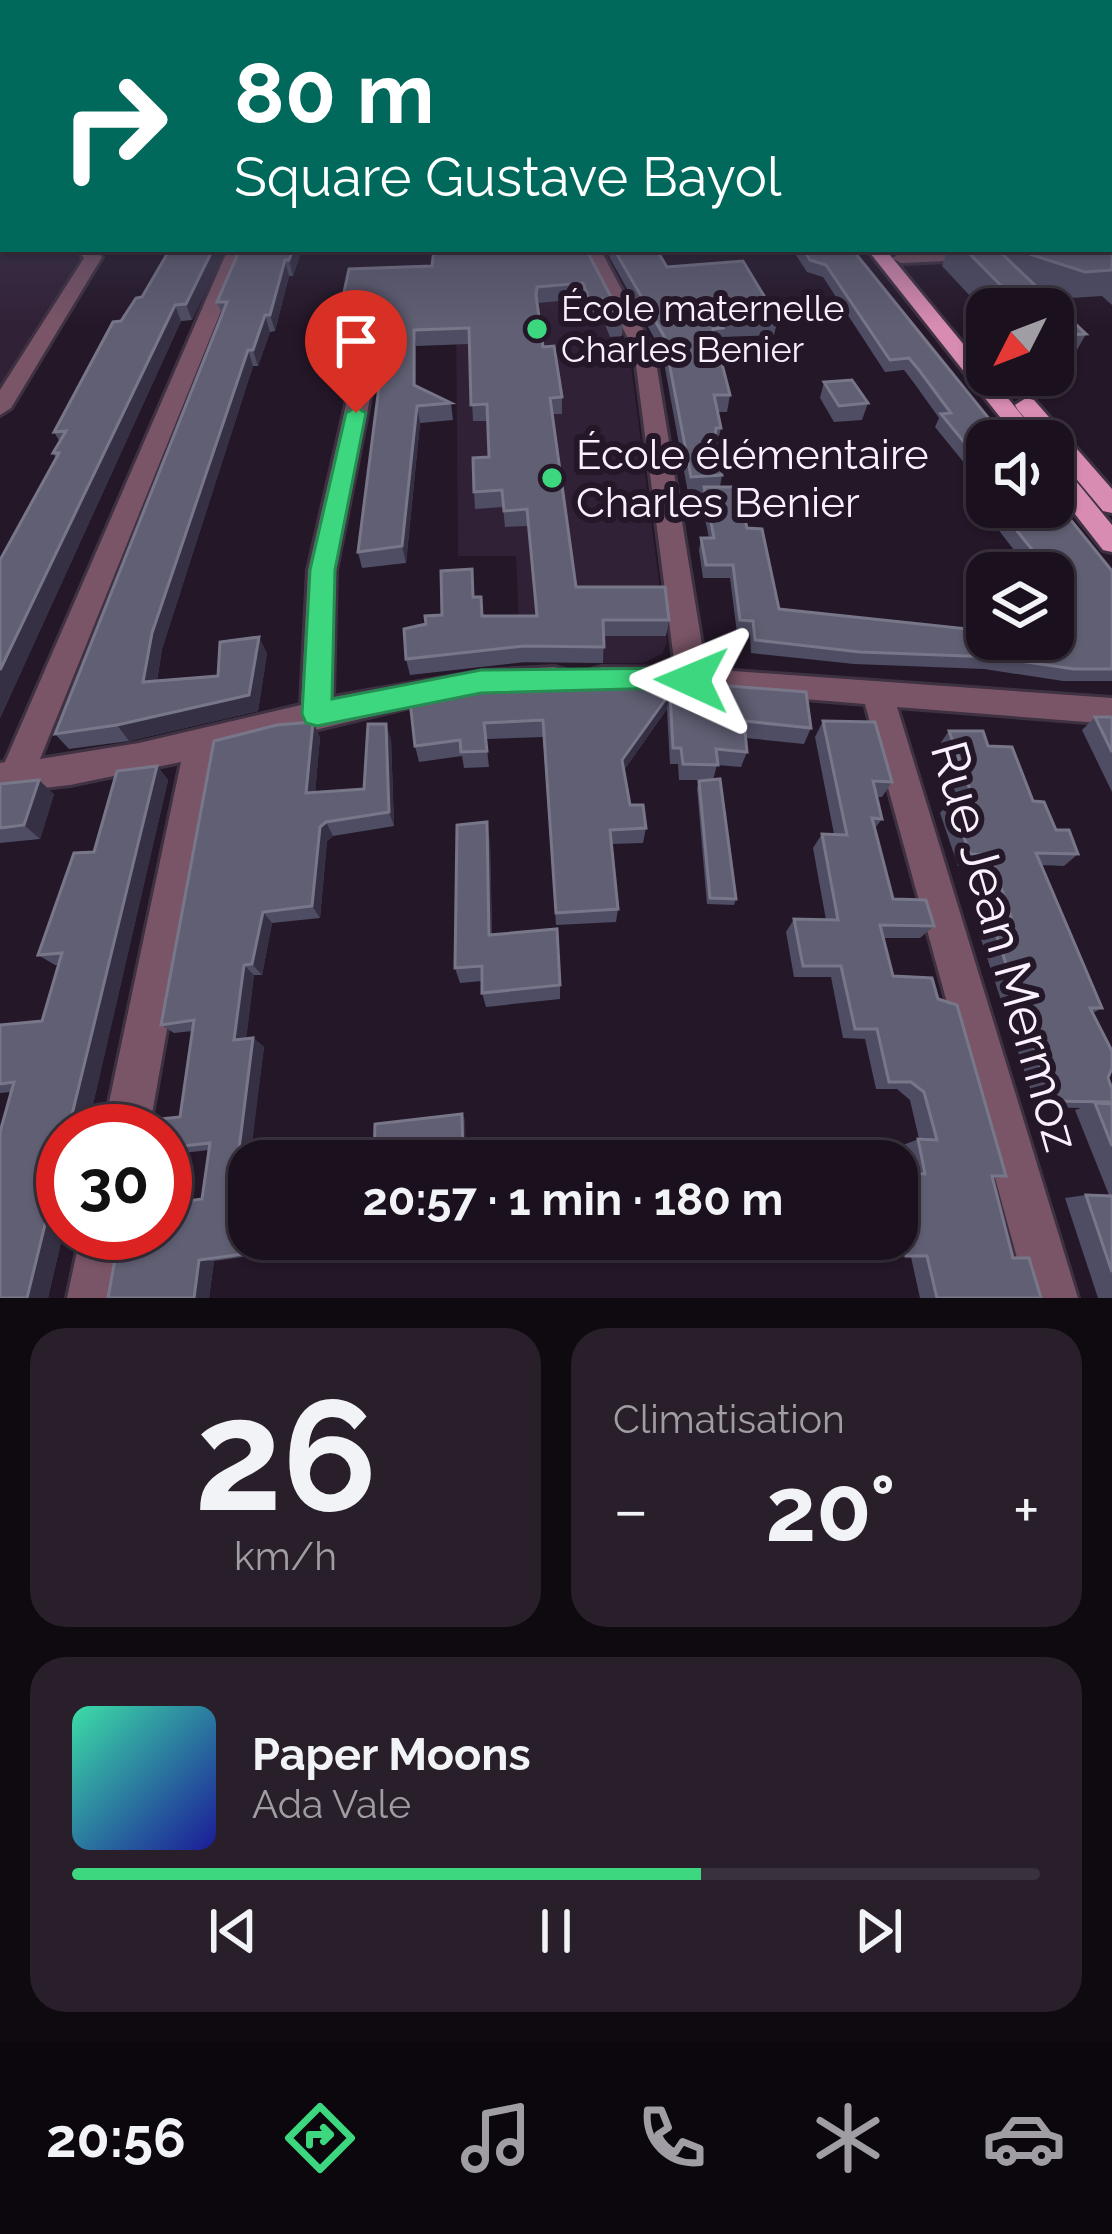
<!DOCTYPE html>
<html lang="fr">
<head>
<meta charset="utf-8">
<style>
  body { margin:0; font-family:Raleway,sans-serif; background:#281f2b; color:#f1f3f6; height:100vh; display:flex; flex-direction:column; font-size:45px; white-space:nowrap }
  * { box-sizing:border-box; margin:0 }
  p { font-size:39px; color:#a09da4 }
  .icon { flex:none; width:66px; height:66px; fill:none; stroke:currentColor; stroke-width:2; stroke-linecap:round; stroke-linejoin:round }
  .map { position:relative; height:1298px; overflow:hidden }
  .panel { display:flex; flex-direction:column; gap:30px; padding:30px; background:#0f0910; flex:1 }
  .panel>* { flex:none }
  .hud { position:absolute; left:0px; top:0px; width:1113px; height:252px; box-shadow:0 3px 9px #0004,0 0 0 3px #39313c; background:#00695c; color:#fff; overflow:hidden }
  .needle { width:78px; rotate:228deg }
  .buttons { position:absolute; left:966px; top:288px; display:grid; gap:24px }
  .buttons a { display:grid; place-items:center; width:108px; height:108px; border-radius:24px; background:#1b111e; box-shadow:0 3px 9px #0004,0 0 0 3px #39313c; font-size:60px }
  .speed { position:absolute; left:36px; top:1104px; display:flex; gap:24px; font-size:60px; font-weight:700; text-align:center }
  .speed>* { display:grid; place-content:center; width:156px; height:156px; border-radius:50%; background:#1b111e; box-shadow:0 3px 9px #0004,0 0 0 3px #39313c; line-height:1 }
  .speed .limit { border:18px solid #d22; background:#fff; color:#111 }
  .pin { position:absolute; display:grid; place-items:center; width:102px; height:102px; color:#fff; margin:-123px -51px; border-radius:50% 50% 50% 0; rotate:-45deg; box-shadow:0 0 12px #0007 }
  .pin .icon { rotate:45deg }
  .me { position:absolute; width:132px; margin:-66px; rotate:271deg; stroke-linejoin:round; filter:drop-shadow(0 0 9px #0008) }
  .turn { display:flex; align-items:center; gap:42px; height:252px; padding:0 36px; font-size:54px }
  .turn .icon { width:156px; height:156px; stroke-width:2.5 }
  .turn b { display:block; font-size:84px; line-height:102px }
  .big { font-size:90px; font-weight:700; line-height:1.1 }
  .panel .card { flex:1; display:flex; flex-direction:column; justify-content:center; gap:18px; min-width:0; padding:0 42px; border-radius:36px; background:#281f2b }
  .panel .dial { align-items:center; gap:0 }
  .dial b { font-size:156px; line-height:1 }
  .song { display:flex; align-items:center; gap:36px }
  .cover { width:144px; height:144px; border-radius:18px; background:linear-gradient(135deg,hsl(160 70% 55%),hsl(240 70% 35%)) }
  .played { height:12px; border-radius:6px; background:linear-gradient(90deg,#3cd77e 65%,#39313c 65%) }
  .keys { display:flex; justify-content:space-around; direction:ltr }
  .heat { display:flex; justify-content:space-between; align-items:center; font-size:66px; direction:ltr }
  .panel .tiles { flex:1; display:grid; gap:30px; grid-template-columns:1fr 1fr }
  .card:last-child { grid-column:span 2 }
  .trip { position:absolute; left:228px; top:1140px; width:690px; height:120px; border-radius:36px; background:#1b111e; box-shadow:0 3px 9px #0004,0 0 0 3px #39313c; font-weight:700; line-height:120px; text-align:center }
  .tab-bar { display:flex; height:192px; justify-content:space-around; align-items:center; background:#0b070c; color:#a09da4 }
  .tab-bar .icon { width:84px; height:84px }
  .tab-bar .active { color:#3cd77e }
  .tab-bar b { font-size:54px; color:#f1f3f6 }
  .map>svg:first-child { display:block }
  .built { fill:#312137 }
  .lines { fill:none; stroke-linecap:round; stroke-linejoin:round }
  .minor-casing { stroke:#3e3142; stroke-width:6 }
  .major-casing { stroke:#3e3142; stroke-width:6 }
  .minor { fill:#7a5567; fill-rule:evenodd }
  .major { fill:#d98cb2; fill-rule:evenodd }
  .wall { fill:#4e4d63 }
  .shaded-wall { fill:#353044 }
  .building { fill:#605f73; stroke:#787689; stroke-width:3 }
  .route { fill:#3cd77e; stroke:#278c52; stroke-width:3 }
  .poi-dot { fill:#3cd77e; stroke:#241728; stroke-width:4.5 }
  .labels { text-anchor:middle; stroke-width:12; stroke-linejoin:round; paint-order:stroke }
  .far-poi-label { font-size:36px; fill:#f9f1fd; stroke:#241728; text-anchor:start }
  .poi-label { font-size:42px; fill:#f9f1fd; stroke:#241728; text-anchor:start }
  .near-street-label { font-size:51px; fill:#f9f1fd; stroke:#241728 }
</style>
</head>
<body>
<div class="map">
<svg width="1112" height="1298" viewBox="0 0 1112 1298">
  <rect width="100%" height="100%" fill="#241728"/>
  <!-- built -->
  <g class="built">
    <polygon points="0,145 3,249 105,249 0,416"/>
    <polygon points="587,263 630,358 667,643 662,654 644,663 521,663 516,556 458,556 456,315"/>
  </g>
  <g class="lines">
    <!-- minor casing -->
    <g class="minor-casing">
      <g id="minor">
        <polygon points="0,182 3,183 3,194 0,193"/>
        <polygon points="76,249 95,249 102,257 11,408 0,415 0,390 84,258"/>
        <polygon points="228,249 246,249 40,759 139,743 301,705 308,570 353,374 389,361 403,361 403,369 374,378 336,570 333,697 483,671 554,667 565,670 569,679 565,688 554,691 414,706 216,754 149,1131 103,1131 181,762 70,785 0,793 0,763 5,762"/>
        <polygon points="582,249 600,249 654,350 706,669 1112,698 1112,724 897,707 1078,1298 1028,1298 865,704 744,694 602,691 591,688 587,679 591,670 602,667 675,668 634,350"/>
        <polygon points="981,249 1000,249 1004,254 995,259 901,263 892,258 901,253"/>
        <polygon points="81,1233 129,1233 117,1298 67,1298"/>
      </g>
    </g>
    <!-- major casing -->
    <g class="major-casing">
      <g id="major">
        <polygon points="867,249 885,249 1043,441 1019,441"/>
        <polygon points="1026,398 1034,400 1112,489 1112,513 1103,511 1053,451 1053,441 1044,441 1018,410 1015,405"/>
        <polygon points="1053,461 1062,464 1112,525 1112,552 1103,550 1053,486"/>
      </g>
    </g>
    <!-- minor -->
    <use href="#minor" class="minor"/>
    <!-- major -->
    <use href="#major" class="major"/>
  </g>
  <!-- wall -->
  <g class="wall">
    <polygon points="1110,162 1112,162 1112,305 1102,296 1071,298 1036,286 1086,334 1069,364 1053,365 1053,309 987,309 987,314 942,266 948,249 1110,249"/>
    <polygon points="170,249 226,249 192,320 181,321 0,718 0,560 56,458 53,453 60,442 54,432 121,321 142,297"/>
    <polygon points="302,249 293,276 289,276 275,331 270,332 258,366 253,366 162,649 157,681 218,676 267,653 258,711 129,741 69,749 55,734 222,314 217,302"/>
    <polygon points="586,249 623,320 622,336 610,337 601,315 588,315 582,299 537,303 543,347 562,397 562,414 552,414 576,587 669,620 666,636 604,636 603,663 525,662 410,675 406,659 426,624 475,597 483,616 536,616 528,526 505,527 503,507 475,509 474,492 489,457 487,421 473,421 469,344 416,346 416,386 451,403 453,420 420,423 406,563 362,568 358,552 401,356 351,351 347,335 351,313 346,313 343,297 432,266"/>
    <polygon points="605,249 656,249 667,267 778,319 774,335 721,337 720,345 717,345 730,395 727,412 717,412 721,428 717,445 722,475 720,487 747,528 779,609 1053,639 1053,573 1020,573 1019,570 1024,563 997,528 1002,520 993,507 1053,507 1112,571 1112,681 1063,681 984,669 854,664 751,653 750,634 737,633 730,578 703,578 699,550 701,538 709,538 701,500 703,493 688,493 662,352"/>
    <polygon points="792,249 852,249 987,441 987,491 935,427 939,418 914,383 904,370 885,372 823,277 807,272"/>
    <polygon points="824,382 868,403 862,420 834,422 820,398"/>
    <polygon points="604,676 811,728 804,744 746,738 747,752 741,767 717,765 713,780 736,899 734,905 707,904 697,788 699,781 708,780 679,780 678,764 670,764 667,709 624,770 630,805 646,828 643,843 612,844 618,909 616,922 556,925 543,737 486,739 489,767 464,768 462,756 419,762 415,746"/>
    <polygon points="1095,717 1112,717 1112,792 1082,730"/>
    <polygon points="823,721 892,782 882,797 877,797 882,819 875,828 893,899 934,926 920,938 883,938 893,976 938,999 1006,1176 992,1179 1013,1258 1041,1298 920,1298 911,1257 891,1256 888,1239 897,1239 897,1173 909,1174 903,1145 919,1139 910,1100 897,1089 876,1089 865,1039 843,1038 831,977 794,977 786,932 794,919 826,920 813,848 822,834 834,834 815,737"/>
    <polygon points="949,731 988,746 1078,854 1064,866 1041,865 1102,1008 1093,1013 1112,1089 1112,1298 1098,1298 1065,1198 1086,1195 1109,1195 1075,1110 1081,1108 1036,1107 978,930 991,919 995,920 978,866 958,866 940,813 951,800 958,800 939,745"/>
    <polygon points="320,737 315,793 364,789 391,739 394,826 333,836 327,841 320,918 272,923 262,975 254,975 246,1039 253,1038 264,1047 249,1161 249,1239 299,1249 214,1261 209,1298 108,1298 202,1199 209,1150 165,1155 165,1131 180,1117 192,1031 174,1033 161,1025"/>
    <polygon points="157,766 168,780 48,1298 0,1298 11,1092 0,1093 0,1025 42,1021 58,965 55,965 38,955 94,852"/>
    <polygon points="0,784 54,794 40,839 0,843"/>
    <polygon points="490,841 492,934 560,985 560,999 486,1007 482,993 482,981 460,983 455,968"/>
  </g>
  <!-- shaded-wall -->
  <g class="shaded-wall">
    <polygon points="213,249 226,249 192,320 186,304"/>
    <polygon points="293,249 302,249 293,276 289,260"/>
    <polygon points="285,260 289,276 275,331 270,315"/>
    <polygon points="175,305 181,321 0,718 0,670"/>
    <polygon points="265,315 270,332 258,366 253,350"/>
    <polygon points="414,330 416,346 416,402 414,385"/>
    <polygon points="248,350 253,366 162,649 154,698 143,682 152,633"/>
    <polygon points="417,406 420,423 406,563 402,546"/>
    <polygon points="259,637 267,653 258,711 129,741 117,725 249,695"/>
    <polygon points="670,693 667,709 620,776 622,760"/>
    <polygon points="313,722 320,737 314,807 306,793"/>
    <polygon points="386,724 391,739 394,826 389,812"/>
    <polygon points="157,766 168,780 87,1131 68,1131"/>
    <polygon points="39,780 54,794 40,839 24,825"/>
    <polygon points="326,822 333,836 327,841 320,918 312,906 320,827"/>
    <polygon points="487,822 490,841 492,951 489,935"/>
    <polygon points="263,912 272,923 262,975 252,964"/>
    <polygon points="244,965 254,975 245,1049 234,1040"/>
    <polygon points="253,1038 264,1047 249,1169 237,1165"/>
    <polygon points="462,1114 465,1119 466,1161 463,1161"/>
    <polygon points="63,1151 63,1233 48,1298 27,1298"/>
    <polygon points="289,1239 300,1239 299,1249 288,1248"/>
    <polygon points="199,1260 214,1261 209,1298 194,1298"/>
  </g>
  <!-- building -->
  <g class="building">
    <rect x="1110" y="162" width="2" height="22"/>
    <polygon points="1110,193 1112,195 1112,227 1110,227"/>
    <polygon points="1110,245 1112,246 1112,270 1085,272 1014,249 1110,249"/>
    <polygon points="170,249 213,249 186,304 175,305 0,670 0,560 59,453 53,453 66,431 54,432 113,322 121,321 136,298 142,297"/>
    <polygon points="240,249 293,249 289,260 285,260 270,315 265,315 253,350 248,350 152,633 143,682 218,676 220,642 259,637 249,695 117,725 55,734 227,302 217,302"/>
    <polygon points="434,249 586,249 623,320 611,320 602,299 589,299 583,283 537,287 536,295 543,347 554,346 562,397 550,398 576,587 665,587 669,620 603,620 604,647 524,646 406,659 404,629 426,624 425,616 442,615 441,571 472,569 473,597 481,597 482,616 537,616 527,509 504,511 502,490 474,492 473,458 489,457 487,404 471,405 469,328 414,330 414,385 451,403 417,406 402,546 358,552 382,363 404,355 405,345 400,340 347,335 354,297 343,297 349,269 432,266"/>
    <polygon points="614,249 656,249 667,267 743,261 778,319 720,321 723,328 713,329 730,395 714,395 721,428 716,428 715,436 722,475 691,477 664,336"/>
    <polygon points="803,249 852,249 1007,441 987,441 987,470 941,414 951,413 919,370 909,358 890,360 826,265 810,260"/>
    <polygon points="965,249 997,249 1086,334 1053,336 1053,309 1024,309"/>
    <polygon points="852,380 868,403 839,406 824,382"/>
    <polygon points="704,487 738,487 747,528 762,529 779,609 987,631 987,639 1053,639 1053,573 1034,573 1028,558 1039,558 1005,516 1015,515 1010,507 1053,507 1053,498 1112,571 1112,669 1074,669 993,657 860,652 755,640 753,621 740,620 733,565 706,565 701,538 714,538"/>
    <polygon points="542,676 604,676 806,692 811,728 744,721 747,752 716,749 718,765 683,764 681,748 673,748 670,693 622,760 630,805 643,805 646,828 610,830 618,909 556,913 543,720 484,723 487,751 461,752 460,740 415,746 409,692"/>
    <polygon points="1095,717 1112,717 1112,752"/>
    <polygon points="823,721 875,722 892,782 873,781 882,819 872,818 893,899 926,900 934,926 880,925 893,976 932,978 938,999 957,1005 1006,1176 992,1176 1013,1258 1029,1258 1041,1298 937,1298 927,1256 906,1256 897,1198 897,1173 925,1174 918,1139 937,1140 924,1092 911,1082 889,1082 877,1029 855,1029 841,966 803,966 794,919 838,920 822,834 847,835"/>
    <polygon points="313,722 306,793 364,789 368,724 386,724 389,812 326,822 320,827 312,906 263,912 252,964 244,965 234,1040 253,1038 237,1165 249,1164 249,1239 289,1239 288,1248 199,1260 194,1298 108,1298 118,1243 167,1237 174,1203 202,1199 210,1143 165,1148 165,1131 140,1131 142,1121 180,1117 194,1020 161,1025 214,741 277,725"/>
    <polygon points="949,731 983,731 988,746 1012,747 1033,801 1044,802 1056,830 1069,830 1078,854 1036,853 1102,1008 1090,1008 1112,1051 1112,1068 1108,1078 1112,1089 1112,1102 1052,1101 991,919 1012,920 990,855 970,854 951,800 974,801"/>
    <polygon points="157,766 68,1131 63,1131 63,1151 27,1298 0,1298 0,1132 14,1082 0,1084 0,1025 42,1021 62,953 38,955 74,853 94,852 117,771"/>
    <polygon points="720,779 736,899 710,898 699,781"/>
    <polygon points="39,780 24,825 0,828 0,784"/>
    <polygon points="487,822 489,935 557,929 560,985 482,993 482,966 455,968 457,825"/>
    <polygon points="1095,1103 1112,1104 1112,1146"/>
    <polygon points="462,1114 463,1161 374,1161 375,1124"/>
    <polygon points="1086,1195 1112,1196 1112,1272"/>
  </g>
  <!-- sky -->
  <linearGradient id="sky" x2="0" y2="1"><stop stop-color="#140d16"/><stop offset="0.44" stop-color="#3f3c53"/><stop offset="1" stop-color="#3f3c53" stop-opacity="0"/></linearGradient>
  <rect width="1112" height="327" fill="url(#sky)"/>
  <!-- route -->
  <polygon class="route" points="356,407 366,413 335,570 332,699 481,670 692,668 702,672 706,680 702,687 481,693 317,726 306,723 302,714 310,570 346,413"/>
  <!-- markers -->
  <g class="poi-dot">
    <circle cx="537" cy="329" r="12"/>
    <circle cx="552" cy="478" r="12"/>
  </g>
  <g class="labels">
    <!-- far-poi labels -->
    <g class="far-poi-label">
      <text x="561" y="321">École maternelle<tspan x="561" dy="41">Charles Benier</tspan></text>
    </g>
    <!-- poi labels -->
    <g class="poi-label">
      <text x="576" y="469">École élémentaire<tspan x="576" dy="48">Charles Benier</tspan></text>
    </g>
    <!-- near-street labels -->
    <g class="near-street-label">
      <text transform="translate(1006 946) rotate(74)" y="18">Rue Jean Mermoz</text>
    </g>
  </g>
</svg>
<div class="buttons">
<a><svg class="needle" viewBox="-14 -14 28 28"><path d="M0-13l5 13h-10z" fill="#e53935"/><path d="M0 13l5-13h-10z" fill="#a09da4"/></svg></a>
<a><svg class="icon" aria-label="sound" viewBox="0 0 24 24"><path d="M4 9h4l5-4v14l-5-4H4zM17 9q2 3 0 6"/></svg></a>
<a><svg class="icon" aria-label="layers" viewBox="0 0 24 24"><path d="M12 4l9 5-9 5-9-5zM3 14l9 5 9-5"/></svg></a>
</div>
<div class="speed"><div class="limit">30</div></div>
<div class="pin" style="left:356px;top:413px;background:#d93025"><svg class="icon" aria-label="arrive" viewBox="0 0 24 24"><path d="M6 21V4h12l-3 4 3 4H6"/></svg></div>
<svg class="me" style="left:692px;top:680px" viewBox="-20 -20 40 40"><path d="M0-17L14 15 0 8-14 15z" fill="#3cd77e" stroke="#fff" stroke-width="4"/></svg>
<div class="trip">20:57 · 1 min · 180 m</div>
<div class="hud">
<div class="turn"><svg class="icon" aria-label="right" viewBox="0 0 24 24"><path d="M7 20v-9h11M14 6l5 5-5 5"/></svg><div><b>80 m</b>Square Gustave Bayol</div></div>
</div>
</div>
<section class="panel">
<div class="tiles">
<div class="card dial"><b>26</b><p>km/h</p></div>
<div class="card"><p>Climatisation</p>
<div class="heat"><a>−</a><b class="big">20°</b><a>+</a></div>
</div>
<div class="card">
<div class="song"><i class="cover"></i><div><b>Paper Moons</b><p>Ada Vale</p></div></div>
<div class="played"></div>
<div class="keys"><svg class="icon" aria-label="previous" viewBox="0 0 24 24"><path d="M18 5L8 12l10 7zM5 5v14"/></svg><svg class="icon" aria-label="pause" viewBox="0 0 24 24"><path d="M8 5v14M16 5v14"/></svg><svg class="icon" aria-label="next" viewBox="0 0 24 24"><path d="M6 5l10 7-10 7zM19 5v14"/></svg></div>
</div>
</div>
</section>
<nav class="tab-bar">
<b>20:56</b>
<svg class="icon active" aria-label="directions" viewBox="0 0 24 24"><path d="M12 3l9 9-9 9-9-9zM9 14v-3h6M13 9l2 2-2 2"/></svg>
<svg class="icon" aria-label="music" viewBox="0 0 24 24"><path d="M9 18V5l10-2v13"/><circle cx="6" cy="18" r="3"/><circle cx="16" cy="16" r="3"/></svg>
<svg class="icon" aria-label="phone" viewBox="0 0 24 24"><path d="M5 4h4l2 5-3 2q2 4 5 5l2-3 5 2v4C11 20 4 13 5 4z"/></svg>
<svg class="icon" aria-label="climate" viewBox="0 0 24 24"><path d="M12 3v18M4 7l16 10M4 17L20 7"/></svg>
<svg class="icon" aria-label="car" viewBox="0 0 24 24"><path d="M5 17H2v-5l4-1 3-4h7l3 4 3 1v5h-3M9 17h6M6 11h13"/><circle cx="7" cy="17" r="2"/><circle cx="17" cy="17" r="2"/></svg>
</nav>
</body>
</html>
